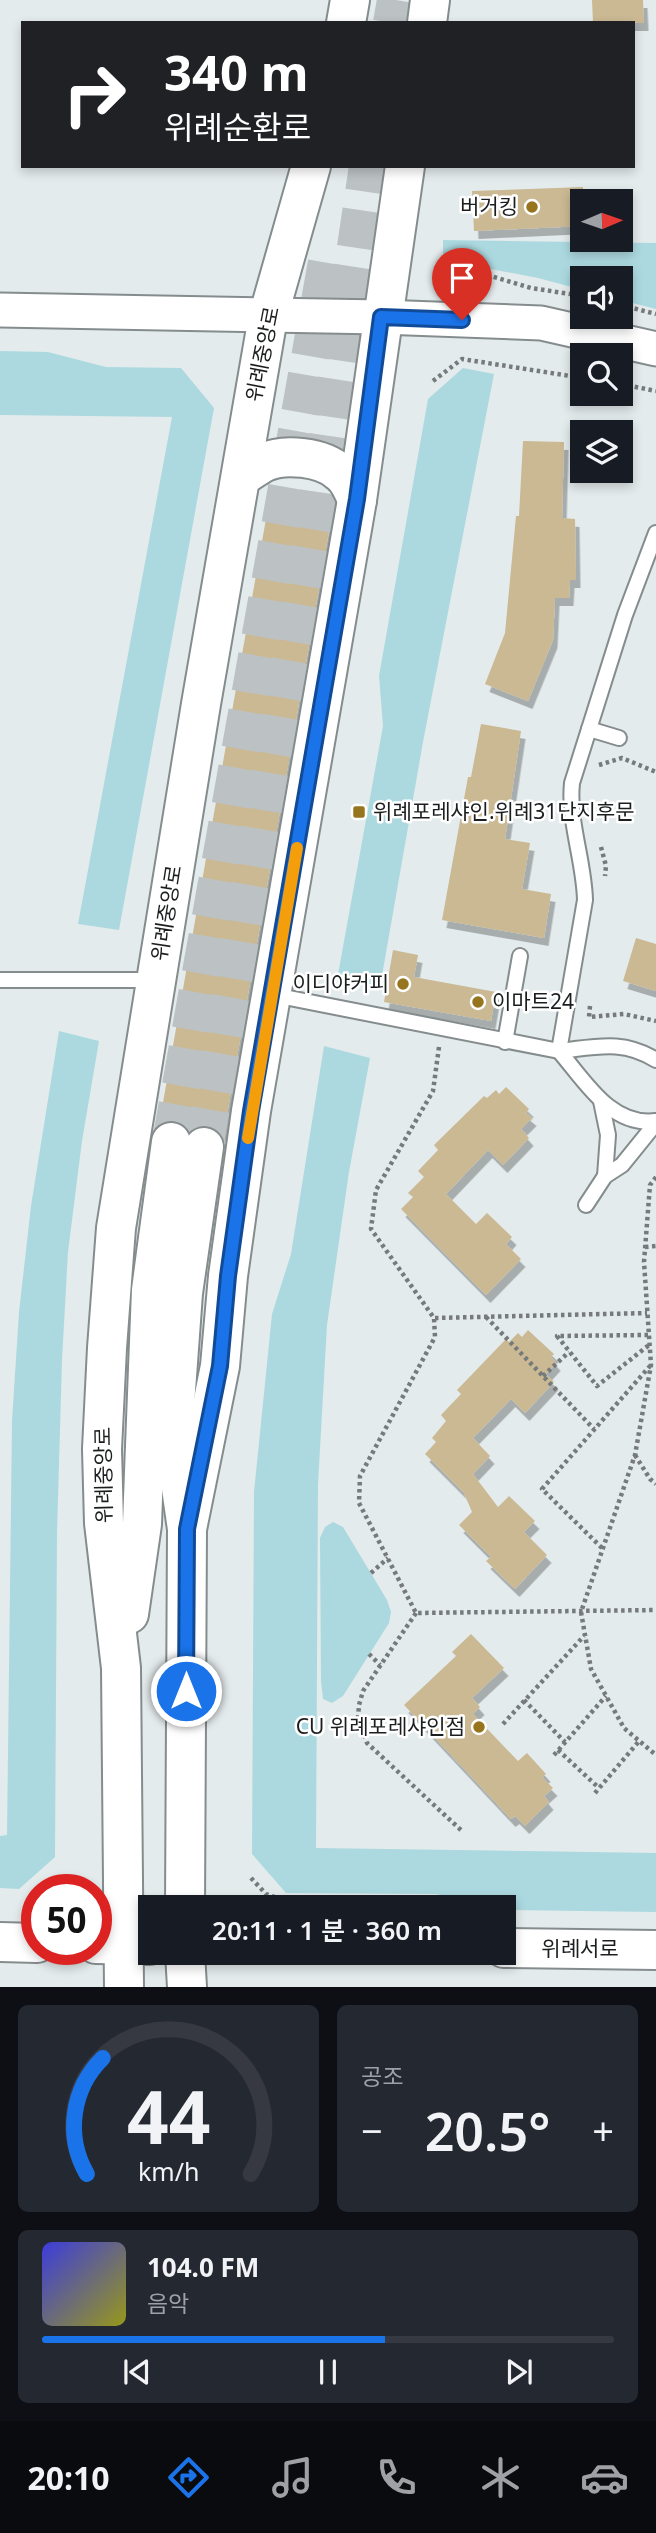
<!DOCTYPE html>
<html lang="ko">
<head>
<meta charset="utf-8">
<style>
  body { margin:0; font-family:"Noto Sans","Noto Sans KR",sans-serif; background:#242831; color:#f1f3f6; height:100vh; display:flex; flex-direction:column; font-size:26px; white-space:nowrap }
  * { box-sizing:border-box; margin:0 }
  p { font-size:23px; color:#9ea1a6 }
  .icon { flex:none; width:38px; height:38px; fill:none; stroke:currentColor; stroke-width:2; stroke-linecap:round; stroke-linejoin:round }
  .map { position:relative; height:1987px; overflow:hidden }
  .side { display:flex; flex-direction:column; gap:18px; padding:18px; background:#0d0f14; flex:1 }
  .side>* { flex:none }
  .top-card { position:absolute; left:21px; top:21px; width:614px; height:147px; border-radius:0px; box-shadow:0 4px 10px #0003; background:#202124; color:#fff; overflow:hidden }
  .needle { width:46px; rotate:88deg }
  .buttons { position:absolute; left:570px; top:189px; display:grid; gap:14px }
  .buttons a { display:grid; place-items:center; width:63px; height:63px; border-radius:0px; background:#171b24; box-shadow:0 4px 10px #0003; font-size:35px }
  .speed { position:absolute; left:21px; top:1874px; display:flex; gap:14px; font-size:35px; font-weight:700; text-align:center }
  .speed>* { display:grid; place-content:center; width:91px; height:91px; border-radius:50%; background:#171b24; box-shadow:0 4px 10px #0003; line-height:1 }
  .speed .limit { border:10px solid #d22; background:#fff; color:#111 }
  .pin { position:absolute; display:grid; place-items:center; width:60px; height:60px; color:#fff; margin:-72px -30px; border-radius:50% 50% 50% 0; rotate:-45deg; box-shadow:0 0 7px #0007 }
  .pin .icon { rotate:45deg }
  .me { position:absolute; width:77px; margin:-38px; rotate:0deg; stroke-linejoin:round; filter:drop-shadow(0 0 5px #0008) }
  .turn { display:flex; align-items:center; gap:24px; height:147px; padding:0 28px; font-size:32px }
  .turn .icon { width:91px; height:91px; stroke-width:2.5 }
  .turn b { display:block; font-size:49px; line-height:60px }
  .big { font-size:52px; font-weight:600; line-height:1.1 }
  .side .card { flex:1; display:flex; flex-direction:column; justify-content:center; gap:10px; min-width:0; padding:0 24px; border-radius:10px; background:#242831 }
  .side .dial { align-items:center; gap:0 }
  .dial svg { height:182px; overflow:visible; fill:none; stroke:#363941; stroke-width:7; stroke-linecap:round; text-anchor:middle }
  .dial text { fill:#f1f3f6; stroke:none }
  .song { display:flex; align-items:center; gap:21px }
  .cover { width:84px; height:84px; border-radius:10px; background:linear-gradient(135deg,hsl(240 70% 55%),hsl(60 70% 35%)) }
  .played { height:7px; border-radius:4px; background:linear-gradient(90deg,#1a73e8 60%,#363941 60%) }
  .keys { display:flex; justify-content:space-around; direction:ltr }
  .heat { display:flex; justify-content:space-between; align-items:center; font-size:38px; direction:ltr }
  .side .tiles { flex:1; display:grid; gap:18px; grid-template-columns:1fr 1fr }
  .card:last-child { grid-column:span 2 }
  .trip { position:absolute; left:138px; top:1895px; width:378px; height:70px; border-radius:0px; background:#171b24; box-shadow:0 4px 10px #0003; font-weight:600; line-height:70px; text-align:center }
  .tabs { display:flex; height:112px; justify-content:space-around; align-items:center; background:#090b0e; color:#9ea1a6 }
  .tabs .icon { width:49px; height:49px }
  .tabs .current { color:#1a73e8 }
  .tabs b { font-size:32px; color:#f1f3f6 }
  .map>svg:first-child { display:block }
  .green { fill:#acd9e0 }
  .building { fill:#cab993; filter:url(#shadow) }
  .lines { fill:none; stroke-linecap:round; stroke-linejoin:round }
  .secondary-tunnel { stroke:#bcc2c3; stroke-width:38; stroke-dasharray:38 19; stroke-linecap:butt }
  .service-casing { stroke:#858c8d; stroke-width:18 }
  .tertiary-casing { stroke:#858c8d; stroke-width:37 }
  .secondary-casing { stroke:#858c8d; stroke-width:42 }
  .primary-casing { stroke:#858c8d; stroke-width:42 }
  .path { stroke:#767a7b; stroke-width:4.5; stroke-dasharray:3.5 3.5; stroke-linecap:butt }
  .service { stroke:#fff; stroke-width:14 }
  .tertiary { stroke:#fff; stroke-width:33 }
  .secondary { stroke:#fff; stroke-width:38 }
  .primary { stroke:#fff; stroke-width:38 }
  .route-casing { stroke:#114b97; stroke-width:18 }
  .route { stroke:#1a73e8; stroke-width:12 }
  .slow { stroke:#f59e0b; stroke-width:12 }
  .poi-dot { fill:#96751e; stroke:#fff; stroke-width:2.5 }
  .labels { text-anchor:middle; stroke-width:5; stroke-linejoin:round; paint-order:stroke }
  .poi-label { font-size:21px; fill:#1b1d1e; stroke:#fff; text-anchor:end }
  .street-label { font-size:21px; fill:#1b1d1e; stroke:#fff }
</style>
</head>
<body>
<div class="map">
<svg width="656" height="1987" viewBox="0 0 656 1987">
  <defs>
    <filter id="shadow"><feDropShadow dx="4.5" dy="8" stdDeviation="0" flood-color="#0004"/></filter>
  </defs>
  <rect width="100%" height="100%" fill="#e4ebec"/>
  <!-- green -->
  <g class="green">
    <polygon points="443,240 656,243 656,309 621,300 621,278 583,278 583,290 538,278 443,260"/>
    <polygon points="0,351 48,352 106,367 181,368 214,408 119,930 78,924 172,417 0,415"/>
    <polygon points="463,368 494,374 423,742 380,987 337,980 383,726 379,676 428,399"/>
    <polygon points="59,1031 99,1041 82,1141 68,1252 62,1360 57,1534 55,1857 19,1889 0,1888 0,1836 7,1835 12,1421 19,1312 31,1206"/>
    <polygon points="324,1046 370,1058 349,1172 327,1325 318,1484 316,1848 656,1853 656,1912 504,1910 504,1908 484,1907 436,1894 286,1893 252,1854 254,1492 272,1314 291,1254"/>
    <polygon points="333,1522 343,1527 387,1600 391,1612 389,1623 343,1696 332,1703 323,1699 321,1681 320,1538 325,1527"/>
  </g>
  <!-- building -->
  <g class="building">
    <polygon points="592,0 643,0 644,23 593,23"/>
    <polygon points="583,187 583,226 474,231 472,191"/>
    <polygon points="523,441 564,442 562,518 575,519 576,580 570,580 569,598 555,598 553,640 528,701 485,684 505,633 516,516 519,516"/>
    <polygon points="270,496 333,508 223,1137 217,1129 208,1126 197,1127 190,1131 184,1124 175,1121 163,1122 159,1125"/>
    <polygon points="481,724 521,731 505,839 530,843 522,889 551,894 544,938 442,920 468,777 471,777"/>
    <polygon points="636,938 656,944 656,991 623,981"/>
    <polygon points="393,950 418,955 414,977 496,992 491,1021 384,1002"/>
    <polygon points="506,1087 529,1109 526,1113 532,1118 521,1129 529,1138 503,1165 488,1150 446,1194 476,1224 487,1213 512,1237 506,1244 521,1259 486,1295 401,1209 413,1197 408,1193 424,1177 418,1171 438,1150 434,1145 484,1096 487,1098 496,1090 499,1094"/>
    <polygon points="528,1330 554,1354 551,1357 556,1363 546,1374 554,1382 525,1413 511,1399 473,1438 490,1456 473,1474 498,1507 509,1496 535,1521 524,1532 547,1555 515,1589 486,1561 491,1557 459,1525 472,1512 464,1493 425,1454 436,1442 432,1438 446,1421 441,1415 461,1394 457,1390 506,1339 509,1342 518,1333 522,1337"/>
    <polygon points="471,1634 504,1668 472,1698 480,1707 473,1714 518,1761 527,1753 546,1774 542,1777 553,1788 544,1796 549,1802 525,1826 515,1816 511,1819 404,1705 456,1656 452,1652"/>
  </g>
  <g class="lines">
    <!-- secondary-tunnel -->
    <g class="secondary-tunnel">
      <polyline points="392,23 396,0"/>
      <polyline points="171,1142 330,245"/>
      <polyline points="204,1147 318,504 368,166"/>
    </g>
    <!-- service casing -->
    <g class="service-casing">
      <g id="service">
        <polyline points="589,729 619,738"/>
        <polyline points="0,980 155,980"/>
        <path d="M274,995L559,1051L585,900C584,860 568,822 572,783L625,615L656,533"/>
        <polyline points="505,1042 520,956"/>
        <path d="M559,1051C585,1081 611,1127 656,1121"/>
        <path d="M559,1051C596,1047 623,1039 656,1060"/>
        <polyline points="601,1101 608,1135 605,1176"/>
        <polyline points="586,1205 605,1176 622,1165 656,1123"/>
      </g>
    </g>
    <!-- tertiary casing -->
    <g class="tertiary-casing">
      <polyline id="tertiary" points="0,310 381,317 541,323 656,349"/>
    </g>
    <!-- secondary casing -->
    <g class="secondary-casing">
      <g id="secondary">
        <polyline points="346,23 350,0"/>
        <polyline points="427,23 430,0"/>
        <path d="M241,477C249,472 257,466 265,462C285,453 322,457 339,472C348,478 353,490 357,500"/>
        <polyline points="187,1529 220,1366 228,1276 251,1111 357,500 405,166"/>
        <polyline points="129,1614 142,1524 151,1290 171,1142"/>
        <polyline points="185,1908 187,1529 173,1432 183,1293 204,1147"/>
        <polyline points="185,1953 187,1987"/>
        <polyline points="124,1987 121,1668 104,1523 102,1449 107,1348 116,1228 201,704 268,317 311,166"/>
      </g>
    </g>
    <!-- primary casing -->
    <g class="primary-casing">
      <g id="primary">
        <polyline points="0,1942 37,1943"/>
        <polyline points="96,1944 150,1945"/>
        <polyline points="504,1948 656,1950"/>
      </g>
    </g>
    <!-- path -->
    <g class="path">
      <polyline points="440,261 531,288 583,296"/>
      <polyline points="621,305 656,314"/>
      <polyline points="433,381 462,359 583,378"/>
      <polyline points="621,384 656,391"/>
      <polyline points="599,765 622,758 656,772"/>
      <polyline points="601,847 606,866 605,876"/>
      <polyline points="590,1006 589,1017 624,1014 656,1021"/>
      <polyline points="439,1047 433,1091 376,1190 371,1229 434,1318 435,1337 360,1476 359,1503 416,1613 656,1610"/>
      <polyline points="656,1177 650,1185 644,1262 651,1365 635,1455 581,1612 591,1669 624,1728 656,1755"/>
      <polyline points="645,1247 656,1246"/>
      <polyline points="486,1317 594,1429"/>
      <polyline points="435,1318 647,1313"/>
      <polyline points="648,1335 557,1336 597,1386 649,1345"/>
      <polyline points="543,1376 569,1352"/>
      <polyline points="635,1455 650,1479 656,1484"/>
      <polyline points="602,1548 542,1489 650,1366"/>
      <polyline points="371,1573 388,1558"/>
      <polyline points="416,1613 363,1691 359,1705 358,1718 367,1743 462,1831"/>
      <polyline points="369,1654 380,1665"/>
      <polyline points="524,1700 565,1742"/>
      <polyline points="503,1724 584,1636"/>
      <polyline points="558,1750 599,1788"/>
      <polyline points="554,1755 606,1696"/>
      <polyline points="595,1793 640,1740"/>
      <polyline points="251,1878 266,1894 280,1899 439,1902 462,1908"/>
    </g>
    <!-- service -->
    <use href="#service" class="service"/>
    <!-- tertiary -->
    <use href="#tertiary" class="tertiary"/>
    <!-- secondary -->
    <use href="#secondary" class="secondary"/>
    <!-- primary -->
    <use href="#primary" class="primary"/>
  </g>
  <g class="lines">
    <!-- route casing -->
    <g class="route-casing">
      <polyline id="route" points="186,1691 187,1529 220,1366 228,1276 251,1111 357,499 381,317 462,320"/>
    </g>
    <!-- route -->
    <use href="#route" class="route"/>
    <!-- slow -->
    <polyline class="slow" points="248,1138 297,848"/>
  </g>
  <!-- markers -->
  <g class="poi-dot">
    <circle cx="532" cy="207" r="7"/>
    <rect x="352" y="805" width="14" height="14" rx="3.5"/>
    <circle cx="403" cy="984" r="7"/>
    <circle cx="478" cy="1002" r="7"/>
    <circle cx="479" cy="1727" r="7"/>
  </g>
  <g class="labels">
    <!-- poi labels -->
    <g class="poi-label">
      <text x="518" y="214">버거킹</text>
      <text x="373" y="819" text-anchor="start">위례포레샤인.위례31단지후문</text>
      <text x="389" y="991">이디야커피</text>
      <text x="492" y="1009" text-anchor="start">이마트24</text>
      <text x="465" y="1734">CU 위례포레샤인점</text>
    </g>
    <!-- street labels -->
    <g class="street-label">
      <text transform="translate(263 354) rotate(-79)" y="7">위례중앙로</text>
      <text transform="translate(167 913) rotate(-81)" y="7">위례중앙로</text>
      <text transform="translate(104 1475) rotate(-91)" y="7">위례중앙로</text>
      <text x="580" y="1956">위례서로</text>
    </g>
  </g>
</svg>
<div class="buttons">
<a><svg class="needle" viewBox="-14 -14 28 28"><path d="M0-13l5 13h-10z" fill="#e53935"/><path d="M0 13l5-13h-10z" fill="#9ea1a6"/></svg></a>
<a><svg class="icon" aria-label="sound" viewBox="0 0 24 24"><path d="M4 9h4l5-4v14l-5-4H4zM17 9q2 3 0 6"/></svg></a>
<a><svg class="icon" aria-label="search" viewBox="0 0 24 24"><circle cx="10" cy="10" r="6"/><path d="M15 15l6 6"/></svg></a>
<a><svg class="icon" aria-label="layers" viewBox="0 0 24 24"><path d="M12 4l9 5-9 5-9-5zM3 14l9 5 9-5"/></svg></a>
</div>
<div class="speed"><div class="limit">50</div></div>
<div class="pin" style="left:462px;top:320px;background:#d93025"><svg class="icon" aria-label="arrive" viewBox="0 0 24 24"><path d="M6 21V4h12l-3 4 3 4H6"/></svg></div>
<svg class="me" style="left:186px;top:1691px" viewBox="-20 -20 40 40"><circle r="17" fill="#1a73e8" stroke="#fff" stroke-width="3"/><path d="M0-11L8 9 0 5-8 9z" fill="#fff"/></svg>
<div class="trip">20:11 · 1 분 · 360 m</div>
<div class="top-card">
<div class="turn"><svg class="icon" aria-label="right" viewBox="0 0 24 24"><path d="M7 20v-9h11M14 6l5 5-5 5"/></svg><div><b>340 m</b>위례순환로</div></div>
</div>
</div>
<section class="side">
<div class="tiles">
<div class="card dial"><svg viewBox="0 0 100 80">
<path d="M14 69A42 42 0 1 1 86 69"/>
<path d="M14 69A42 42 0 0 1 21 18" stroke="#1a73e8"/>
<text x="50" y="56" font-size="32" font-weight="700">44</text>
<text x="50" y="72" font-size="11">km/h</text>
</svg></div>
<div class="card"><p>공조</p>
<div class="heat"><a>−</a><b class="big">20.5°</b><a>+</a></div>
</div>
<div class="card">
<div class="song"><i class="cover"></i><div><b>104.0 FM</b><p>음악</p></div></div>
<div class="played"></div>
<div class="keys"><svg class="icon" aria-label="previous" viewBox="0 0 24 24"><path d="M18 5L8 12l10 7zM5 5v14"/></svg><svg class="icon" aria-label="pause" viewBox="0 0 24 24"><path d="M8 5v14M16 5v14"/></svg><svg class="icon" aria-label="next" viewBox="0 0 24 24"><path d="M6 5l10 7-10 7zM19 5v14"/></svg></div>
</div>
</div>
</section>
<nav class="tabs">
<b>20:10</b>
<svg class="icon current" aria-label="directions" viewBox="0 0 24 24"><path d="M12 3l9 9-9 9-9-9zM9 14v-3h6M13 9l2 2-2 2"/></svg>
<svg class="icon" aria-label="music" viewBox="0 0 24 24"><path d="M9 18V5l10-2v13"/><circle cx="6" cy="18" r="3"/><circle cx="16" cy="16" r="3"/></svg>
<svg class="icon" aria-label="phone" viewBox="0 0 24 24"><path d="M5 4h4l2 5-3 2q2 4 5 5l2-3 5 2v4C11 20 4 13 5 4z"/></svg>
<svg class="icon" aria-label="climate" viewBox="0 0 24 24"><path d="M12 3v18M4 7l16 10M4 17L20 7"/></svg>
<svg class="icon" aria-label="car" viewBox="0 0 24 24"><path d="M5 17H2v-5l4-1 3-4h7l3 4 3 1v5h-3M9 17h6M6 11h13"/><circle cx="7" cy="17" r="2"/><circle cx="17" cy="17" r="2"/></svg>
</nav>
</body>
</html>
